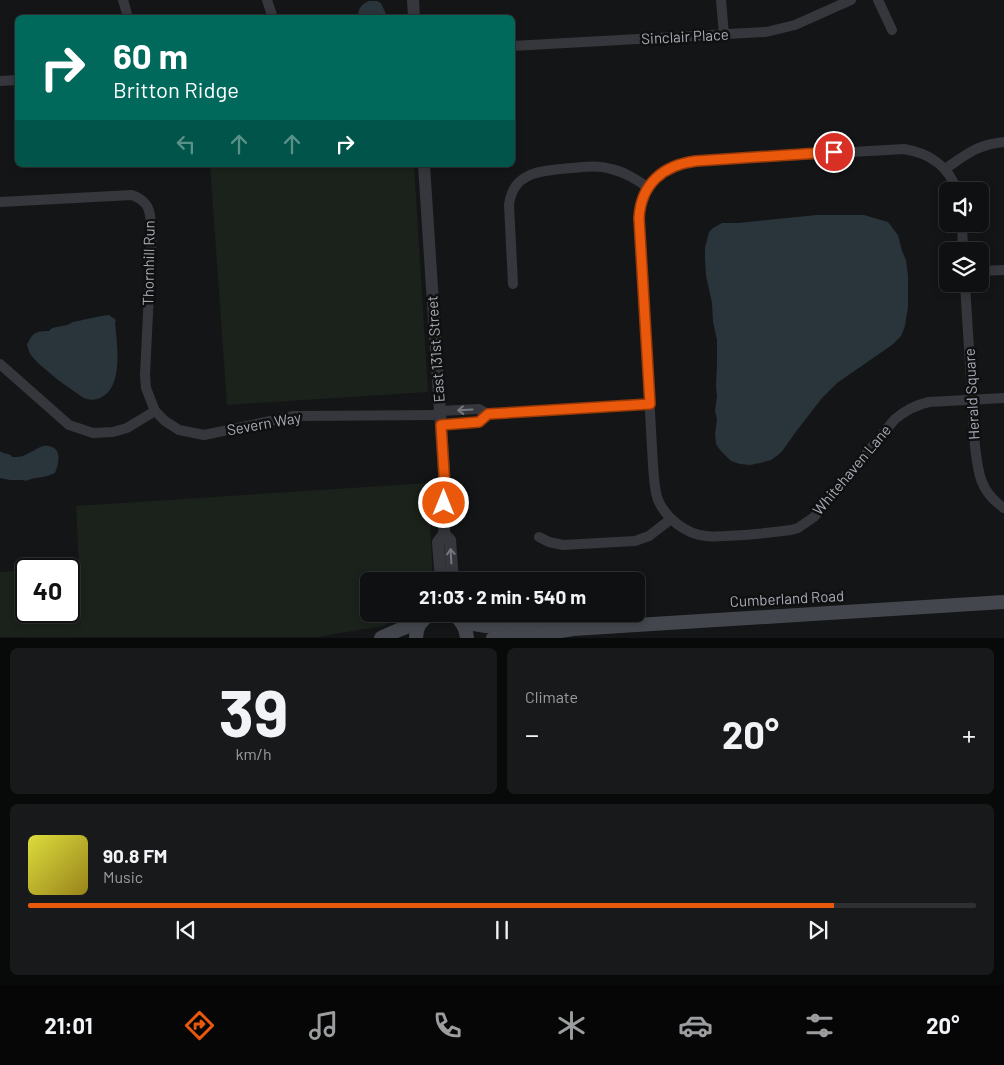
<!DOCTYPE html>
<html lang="en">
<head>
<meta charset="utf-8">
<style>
  body { margin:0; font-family:Barlow,sans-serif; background:#18191a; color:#f1f3f6; height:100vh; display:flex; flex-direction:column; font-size:19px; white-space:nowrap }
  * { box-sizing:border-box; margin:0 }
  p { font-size:16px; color:#9b9d9f }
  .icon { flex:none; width:28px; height:28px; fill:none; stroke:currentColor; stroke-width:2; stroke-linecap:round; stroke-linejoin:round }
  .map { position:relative; height:638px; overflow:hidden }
  .side { display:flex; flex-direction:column; gap:10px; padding:10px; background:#080909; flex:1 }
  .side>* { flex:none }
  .guide { position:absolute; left:15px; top:15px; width:500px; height:152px; border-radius:8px; box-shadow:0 2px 8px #0003,0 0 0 1px #2f3031; background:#00695c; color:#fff; overflow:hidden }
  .controls { position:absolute; left:939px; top:182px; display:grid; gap:10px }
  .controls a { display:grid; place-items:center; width:50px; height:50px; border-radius:8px; background:#0f1011; box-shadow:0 2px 8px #0003,0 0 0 1px #2f3031; font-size:25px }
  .speed { position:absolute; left:15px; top:558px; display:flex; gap:10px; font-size:25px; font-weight:700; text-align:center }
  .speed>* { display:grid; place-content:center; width:65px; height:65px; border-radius:50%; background:#0f1011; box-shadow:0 2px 8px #0003,0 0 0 1px #2f3031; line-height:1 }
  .speed .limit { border:2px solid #111; border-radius:8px; background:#fff; color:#111 }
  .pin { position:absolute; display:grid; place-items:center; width:42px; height:42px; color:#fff; margin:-21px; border:2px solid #fff; border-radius:50%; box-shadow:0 1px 5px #0007 }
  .me { position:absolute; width:55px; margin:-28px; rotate:0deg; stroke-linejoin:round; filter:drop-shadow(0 0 4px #0008) }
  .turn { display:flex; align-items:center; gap:18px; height:105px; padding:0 15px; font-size:22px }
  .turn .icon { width:65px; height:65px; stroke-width:2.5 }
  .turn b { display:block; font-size:35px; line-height:42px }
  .lanes { display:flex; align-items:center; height:48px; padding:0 15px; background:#0003; justify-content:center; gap:25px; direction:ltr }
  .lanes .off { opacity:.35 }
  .big { font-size:38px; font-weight:700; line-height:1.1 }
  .side .widget { flex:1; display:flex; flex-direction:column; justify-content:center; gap:8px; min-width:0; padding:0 18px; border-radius:8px; background:#18191a }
  .side .dial { align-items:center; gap:0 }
  .dial b { font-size:65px; line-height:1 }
  .song { display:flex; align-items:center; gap:15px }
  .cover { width:60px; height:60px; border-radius:8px; background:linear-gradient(135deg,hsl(60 70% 55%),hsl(50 70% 35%)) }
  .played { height:5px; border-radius:2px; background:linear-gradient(90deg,#ea580c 85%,#2f3031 85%) }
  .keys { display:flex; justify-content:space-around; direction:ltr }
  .heat { display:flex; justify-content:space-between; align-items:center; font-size:28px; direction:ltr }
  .side .tiles { flex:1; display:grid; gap:10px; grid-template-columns:1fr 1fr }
  .widget:last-child { grid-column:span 2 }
  .trip { position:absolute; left:360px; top:572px; width:285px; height:50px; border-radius:8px; background:#0f1011; box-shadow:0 2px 8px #0003,0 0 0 1px #2f3031; font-weight:700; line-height:50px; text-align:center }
  .tab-bar { display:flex; height:80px; justify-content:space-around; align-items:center; background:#060607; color:#9b9d9f }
  .tab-bar .icon { width:35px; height:35px }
  .tab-bar .on { color:#ea580c }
  .tab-bar b { font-size:22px; color:#f1f3f6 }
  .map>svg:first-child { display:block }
  .green { fill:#1a221b }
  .water { fill:#2a343b }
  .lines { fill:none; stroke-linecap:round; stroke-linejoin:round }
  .minor { stroke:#35373c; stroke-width:10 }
  .tertiary { stroke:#35373c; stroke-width:12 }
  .secondary { stroke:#43464c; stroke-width:14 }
  .oneway { stroke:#737780 }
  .route-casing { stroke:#983908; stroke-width:12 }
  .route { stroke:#ea580c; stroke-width:9 }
  .labels { text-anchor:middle; stroke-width:5; stroke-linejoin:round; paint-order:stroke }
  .street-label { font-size:15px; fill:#a6acb7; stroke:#101011 }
</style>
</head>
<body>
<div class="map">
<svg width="1004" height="638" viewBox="0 0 1004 638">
  <rect width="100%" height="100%" fill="#141517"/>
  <!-- green -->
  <g class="green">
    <polygon points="210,165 414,165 428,392 227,405"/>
    <polygon points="428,483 433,581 369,581 369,614 406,614 383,626 317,637 0,637 0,572 26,570 26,611 69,611 69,569 45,569 79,566 76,506"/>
  </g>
  <!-- water -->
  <g class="water">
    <path d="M369,1H377L381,3L386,14V17H358C358,9 361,4 369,1Z"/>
    <polygon points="817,215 864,215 888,222 898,235 902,251 906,260 908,276 908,307 905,326 901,336 892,345 837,383 822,398 795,433 783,450 778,455 771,460 760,463 750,465 740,464 731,461 720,450 716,444 715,434 717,419 715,411 717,396 716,386 717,365 717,340 713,322 712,303 706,276 705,258 705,248 709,232 713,228 722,223 738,223"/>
    <path d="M109,315L116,320L115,323C117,344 124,388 100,398C93,401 88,400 82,397L58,380L38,363L30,354L27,345C32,333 36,331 49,331L52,328L67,325L73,322L101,316Z"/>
    <path d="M43,446C61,444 61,460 55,473C45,478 35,477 25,481L24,480H10L0,478V451C2,453 5,453 8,454C14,456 9,457 15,457C25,458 34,449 43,446Z"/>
  </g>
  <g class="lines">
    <!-- minor -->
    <g class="minor">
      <polyline points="123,0 127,14 126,18"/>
      <polyline points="267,0 273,18"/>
      <polyline points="721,0 724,35"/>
      <polyline points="878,0 892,30"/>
      <polyline points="512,46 766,32 795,25 851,0"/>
      <polyline points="0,81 18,80"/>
      <path d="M945,169C967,154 976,145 1004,142"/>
      <path d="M957,191C949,166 929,153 904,149L696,161C663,165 642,184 639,218L653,465C654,476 654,489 658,500C666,518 685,534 706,536C712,537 719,536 725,536C747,535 769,533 791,530L798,528L814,517L895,419C906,410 915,405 929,402L1004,398"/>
      <path d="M0,202L132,195C151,202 150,213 152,231L145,375L146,388L155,411L165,421L179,430L204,435L294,416L440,415"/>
      <polyline points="962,224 963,251"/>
      <polyline points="980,271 1004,270"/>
      <path d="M513,284L509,205C513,170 544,171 572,168C585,167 598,165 611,169C625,172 637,180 649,188"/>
      <path d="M965,284L975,446C978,473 980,492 1004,508"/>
      <polyline points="0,364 69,425 93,433 113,432 127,428 155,411"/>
      <polyline points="440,411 479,409 488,414 650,404"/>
      <polyline points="441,425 479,422 488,414"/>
      <polyline points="539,537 549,542 563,545 635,541 649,536 671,519"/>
    </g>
    <!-- tertiary -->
    <g class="tertiary">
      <polyline points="413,0 414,18"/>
      <polyline points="424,165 445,488 444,534 438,542 441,581"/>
      <polyline points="444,534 450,540 453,581"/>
    </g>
    <!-- secondary -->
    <g class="secondary">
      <path d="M452,614C461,619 466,627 467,638"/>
      <polyline points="462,622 486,626 511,622 546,623 564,627"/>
      <path d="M381,638C394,631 408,627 421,621"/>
      <path d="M416,638C416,626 422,619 431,614"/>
      <polyline points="493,638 508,635 538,635 573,629 1004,602"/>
    </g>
  </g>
  <!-- one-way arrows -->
  <defs><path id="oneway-shaft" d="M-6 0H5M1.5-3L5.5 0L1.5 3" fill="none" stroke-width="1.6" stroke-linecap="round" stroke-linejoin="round" transform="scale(1.25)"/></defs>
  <g class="oneway">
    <use href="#oneway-shaft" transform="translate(465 410) rotate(177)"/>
    <use href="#oneway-shaft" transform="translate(451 556) rotate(-93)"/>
  </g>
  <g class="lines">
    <!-- route casing -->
    <g class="route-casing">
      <path id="route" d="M444,503L445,488L441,425L479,422L488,414L650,404L639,218C641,184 663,165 696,161L834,152"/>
    </g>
    <!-- route -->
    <use href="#route" class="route"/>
  </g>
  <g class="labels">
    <!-- street labels -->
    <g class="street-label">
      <text transform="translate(685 37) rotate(-3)" y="5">Sinclair Place</text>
      <text transform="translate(149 263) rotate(-89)" y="5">Thornhill Run</text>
      <text transform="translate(436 349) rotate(-94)" y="5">East 131st Street</text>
      <text transform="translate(972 394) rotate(-93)" y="5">Herald Square</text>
      <text transform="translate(264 424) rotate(-10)" y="5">Severn Way</text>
      <text transform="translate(852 470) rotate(-50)" y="5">Whitehaven Lane</text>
      <text transform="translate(787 599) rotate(-3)" y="5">Cumberland Road</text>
    </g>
  </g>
</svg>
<div class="controls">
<a><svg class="icon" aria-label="sound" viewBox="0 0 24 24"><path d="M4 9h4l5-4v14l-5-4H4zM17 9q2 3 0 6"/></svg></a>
<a><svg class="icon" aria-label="layers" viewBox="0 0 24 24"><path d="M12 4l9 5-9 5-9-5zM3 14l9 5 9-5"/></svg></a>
</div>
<div class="speed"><div class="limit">40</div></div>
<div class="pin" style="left:834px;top:152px;background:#d93025"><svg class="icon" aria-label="arrive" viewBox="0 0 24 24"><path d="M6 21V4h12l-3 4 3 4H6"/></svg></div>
<svg class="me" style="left:444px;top:503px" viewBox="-20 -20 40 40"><circle r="17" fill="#ea580c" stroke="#fff" stroke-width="3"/><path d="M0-11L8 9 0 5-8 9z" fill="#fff"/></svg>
<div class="trip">21:03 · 2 min · 540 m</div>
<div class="guide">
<div class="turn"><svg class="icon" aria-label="right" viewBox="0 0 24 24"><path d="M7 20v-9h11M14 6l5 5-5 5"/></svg><div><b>60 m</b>Britton Ridge</div></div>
<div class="lanes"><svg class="icon off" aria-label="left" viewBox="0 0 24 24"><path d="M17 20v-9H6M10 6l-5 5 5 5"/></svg><svg class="icon off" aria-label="ahead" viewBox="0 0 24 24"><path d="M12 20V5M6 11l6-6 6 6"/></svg><svg class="icon off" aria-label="ahead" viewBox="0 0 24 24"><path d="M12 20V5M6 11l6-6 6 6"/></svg><svg class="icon" aria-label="right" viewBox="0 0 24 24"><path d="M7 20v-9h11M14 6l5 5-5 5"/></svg></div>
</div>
</div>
<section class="side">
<div class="tiles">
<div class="widget dial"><b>39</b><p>km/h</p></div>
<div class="widget"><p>Climate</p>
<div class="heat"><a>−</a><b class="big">20°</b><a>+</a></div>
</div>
<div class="widget">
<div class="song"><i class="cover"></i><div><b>90.8 FM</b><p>Music</p></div></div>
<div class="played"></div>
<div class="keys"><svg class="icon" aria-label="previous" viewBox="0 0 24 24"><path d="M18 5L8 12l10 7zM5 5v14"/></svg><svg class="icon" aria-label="pause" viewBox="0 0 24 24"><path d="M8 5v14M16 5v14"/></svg><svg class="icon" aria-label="next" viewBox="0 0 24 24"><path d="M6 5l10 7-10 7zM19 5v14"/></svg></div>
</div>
</div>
</section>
<nav class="tab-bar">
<b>21:01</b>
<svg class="icon on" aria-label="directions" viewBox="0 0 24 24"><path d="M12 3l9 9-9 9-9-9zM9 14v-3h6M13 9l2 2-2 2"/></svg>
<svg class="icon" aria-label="music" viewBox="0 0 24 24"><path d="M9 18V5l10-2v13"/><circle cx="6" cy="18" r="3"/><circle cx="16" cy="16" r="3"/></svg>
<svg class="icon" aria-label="phone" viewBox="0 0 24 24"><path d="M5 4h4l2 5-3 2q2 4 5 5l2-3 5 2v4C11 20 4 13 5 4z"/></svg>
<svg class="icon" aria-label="climate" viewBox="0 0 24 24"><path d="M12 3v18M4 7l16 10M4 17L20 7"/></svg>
<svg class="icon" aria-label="car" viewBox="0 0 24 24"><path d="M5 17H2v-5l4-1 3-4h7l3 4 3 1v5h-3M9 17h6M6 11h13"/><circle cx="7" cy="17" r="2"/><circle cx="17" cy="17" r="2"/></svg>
<svg class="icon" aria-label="filters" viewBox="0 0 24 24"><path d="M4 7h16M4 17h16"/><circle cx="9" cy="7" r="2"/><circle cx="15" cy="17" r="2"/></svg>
<b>20°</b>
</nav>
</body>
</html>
